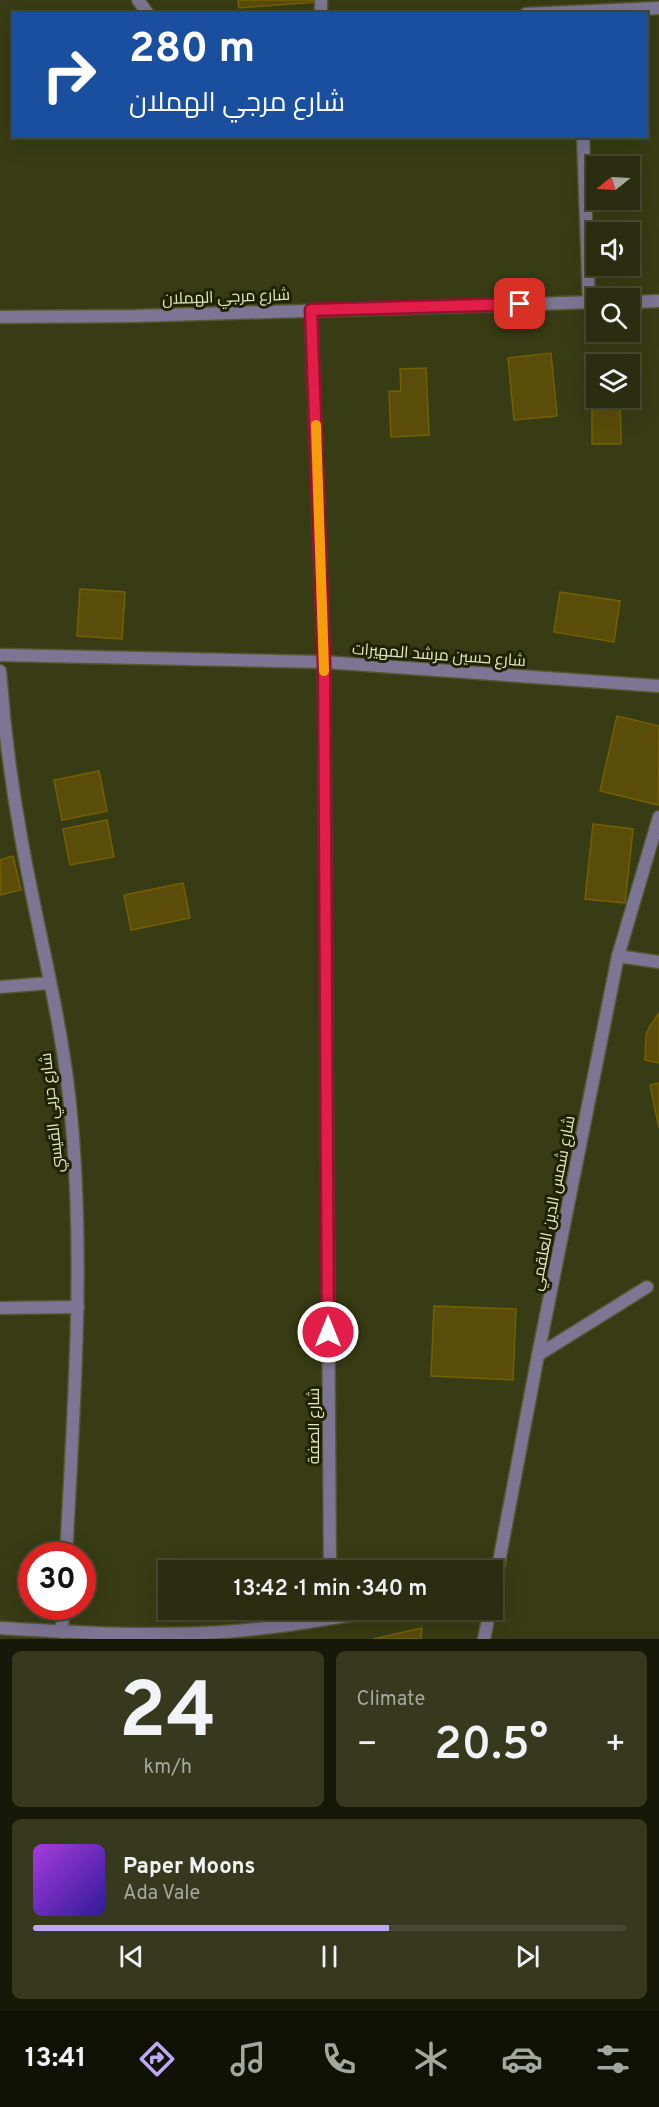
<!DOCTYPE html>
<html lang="en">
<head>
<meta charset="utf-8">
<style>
  body { margin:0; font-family:Overpass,Cairo,sans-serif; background:#36391d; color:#f1f3f6; height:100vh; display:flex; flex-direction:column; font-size:22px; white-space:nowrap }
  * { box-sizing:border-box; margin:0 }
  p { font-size:20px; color:#a5a89e }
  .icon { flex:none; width:33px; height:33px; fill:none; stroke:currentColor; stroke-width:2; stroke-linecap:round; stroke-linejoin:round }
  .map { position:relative; height:1639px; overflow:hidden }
  .sheet { display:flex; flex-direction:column; gap:12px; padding:12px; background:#171908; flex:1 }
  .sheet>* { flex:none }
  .banner { position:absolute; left:12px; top:12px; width:636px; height:126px; border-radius:0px; box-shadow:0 6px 24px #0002,0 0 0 2px #46492f; background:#1a4fa0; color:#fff; overflow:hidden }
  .needle { width:39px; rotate:252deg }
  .controls { position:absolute; left:586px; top:156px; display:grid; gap:12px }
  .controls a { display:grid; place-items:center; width:54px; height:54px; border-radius:0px; background:#2a2d0f; box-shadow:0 6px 24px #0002,0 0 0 2px #46492f; font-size:30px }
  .speed { position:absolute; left:18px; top:1542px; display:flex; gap:12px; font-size:30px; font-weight:700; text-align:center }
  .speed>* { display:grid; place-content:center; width:78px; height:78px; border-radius:50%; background:#2a2d0f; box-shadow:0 6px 24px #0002,0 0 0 2px #46492f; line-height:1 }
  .speed .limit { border:9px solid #d22; background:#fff; color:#111 }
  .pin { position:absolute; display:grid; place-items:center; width:51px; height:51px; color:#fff; margin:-26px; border-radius:12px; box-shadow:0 3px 9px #0006 }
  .me { position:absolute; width:66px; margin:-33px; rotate:0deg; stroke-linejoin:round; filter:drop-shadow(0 0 4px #0008) }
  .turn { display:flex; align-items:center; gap:21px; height:126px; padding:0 18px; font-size:27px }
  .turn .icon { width:78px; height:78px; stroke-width:2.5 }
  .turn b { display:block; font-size:42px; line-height:51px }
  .big { font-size:45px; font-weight:600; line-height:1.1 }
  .sheet .card { flex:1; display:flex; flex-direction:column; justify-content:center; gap:9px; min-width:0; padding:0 21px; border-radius:9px; background:#36391d }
  .sheet .dial { align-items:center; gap:0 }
  .dial b { font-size:78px; line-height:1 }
  .song { display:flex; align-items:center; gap:18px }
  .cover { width:72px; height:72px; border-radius:9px; background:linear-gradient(135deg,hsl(280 70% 55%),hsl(250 70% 35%)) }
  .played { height:6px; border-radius:3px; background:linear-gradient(90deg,#bca9f5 60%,#46492f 60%) }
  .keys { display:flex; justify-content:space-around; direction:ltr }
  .heat { display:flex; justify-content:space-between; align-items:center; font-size:33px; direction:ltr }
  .sheet .tiles { flex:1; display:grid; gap:12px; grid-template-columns:1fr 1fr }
  .card:last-child { grid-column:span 2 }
  .trip { position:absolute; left:158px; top:1560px; width:345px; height:60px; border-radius:0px; background:#2a2d0f; box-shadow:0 6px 24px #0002,0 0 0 2px #46492f; font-weight:600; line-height:60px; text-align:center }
  .tab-bar { display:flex; height:96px; justify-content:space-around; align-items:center; background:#111206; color:#a5a89e }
  .tab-bar .icon { width:42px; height:42px }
  .tab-bar .active { color:#bca9f5 }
  .tab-bar b { font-size:27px; color:#f1f3f6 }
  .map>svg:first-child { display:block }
  .building { fill:#5a4c09; stroke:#746000; stroke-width:1.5 }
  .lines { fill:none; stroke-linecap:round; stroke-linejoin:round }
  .service-casing { stroke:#535830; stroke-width:15 }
  .minor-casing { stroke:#535830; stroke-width:15 }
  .tertiary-casing { stroke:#535830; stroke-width:15 }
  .service { stroke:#7c7593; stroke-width:12 }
  .minor { stroke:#7c7593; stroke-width:12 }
  .tertiary { stroke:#7c7593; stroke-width:12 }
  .route-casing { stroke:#92132f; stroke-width:15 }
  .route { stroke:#e11d48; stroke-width:10 }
  .slow { stroke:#f59e0b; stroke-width:10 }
  .labels { text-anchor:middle; stroke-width:6; stroke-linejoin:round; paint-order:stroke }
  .street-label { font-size:16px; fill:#e3eac3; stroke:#1f2303 }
</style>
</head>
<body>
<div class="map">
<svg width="659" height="1639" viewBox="0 0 659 1639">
  <rect width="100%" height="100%" fill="#383c14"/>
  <!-- building -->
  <g class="building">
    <polygon points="238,0 317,0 317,2 239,8"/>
    <polygon points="551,353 557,416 514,420 508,358"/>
    <polygon points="426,368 429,435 391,437 389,391 401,391 400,369"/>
    <polygon points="592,368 597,368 597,398 620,398 621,444 592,444"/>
    <polygon points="80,589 125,592 122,639 77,636"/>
    <polygon points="560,592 620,601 614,642 554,632"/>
    <polygon points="617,716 659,726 658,805 600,791"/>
    <polygon points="99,771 107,811 62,820 54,780"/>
    <polygon points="107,820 114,857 70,865 63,829"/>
    <polygon points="593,824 633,829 625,903 585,899"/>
    <polygon points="13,856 21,890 0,895 0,860"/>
    <polygon points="183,883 190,918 131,930 124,895"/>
    <polygon points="659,1013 659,1063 645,1060 646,1035 650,1026"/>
    <polygon points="659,1083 659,1128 650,1085"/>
    <polygon points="434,1306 516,1309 513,1380 431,1376"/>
    <polygon points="422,1628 421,1639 373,1639"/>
  </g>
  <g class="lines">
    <!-- service casing -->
    <g class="service-casing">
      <polyline id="service" points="538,1355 647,1287"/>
    </g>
    <!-- minor casing -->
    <g class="minor-casing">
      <g id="minor">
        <polyline points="138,0 148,14"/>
        <polyline points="321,0 321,14"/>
        <polyline points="526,14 659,8"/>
        <polyline points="583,136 589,302"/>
        <polyline points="311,310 324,662 330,1570"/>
        <polyline points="0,655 324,662 659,686"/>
        <path d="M0,671C4,727 11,782 21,837C36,923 59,1008 69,1095C86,1248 74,1402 66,1556"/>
        <polyline points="618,956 659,962"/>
        <polyline points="0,987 50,983"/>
        <polyline points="0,1308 78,1307"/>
        <polyline points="492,1599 538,1355 618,956 659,817"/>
        <path d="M0,1628C67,1632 135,1636 202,1633C262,1631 322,1620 380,1610"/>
        <polyline points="62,1632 63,1606"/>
        <polyline points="484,1639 490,1610"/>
      </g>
    </g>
    <!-- tertiary casing -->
    <g class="tertiary-casing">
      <g id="tertiary">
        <polyline points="630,302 659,301"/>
        <polyline points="0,317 135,316 597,302"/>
      </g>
    </g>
    <!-- service -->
    <use href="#service" class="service"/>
    <!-- minor -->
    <use href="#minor" class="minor"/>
    <!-- tertiary -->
    <use href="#tertiary" class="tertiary"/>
  </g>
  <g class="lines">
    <!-- route casing -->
    <g class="route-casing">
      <polyline id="route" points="328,1332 324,662 311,310 520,304"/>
    </g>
    <!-- route -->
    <use href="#route" class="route"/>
    <!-- slow -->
    <polyline class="slow" points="316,425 324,671"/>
  </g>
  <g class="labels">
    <!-- street labels -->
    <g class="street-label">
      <text transform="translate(226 296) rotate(-2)" y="6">شارع مرجي الهملان</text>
      <text transform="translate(439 654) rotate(4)" y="6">شارع حسين مرشد المهيرات</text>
      <text transform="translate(51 1113) rotate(-96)" y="6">شارع حربي القيسي</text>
      <text transform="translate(552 1203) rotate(-79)" y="6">شارع شمس الدين العلقمي</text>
      <text transform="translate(313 1426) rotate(-90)" y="6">شارع الصفة</text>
    </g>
  </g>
</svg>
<div class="controls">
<a><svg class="needle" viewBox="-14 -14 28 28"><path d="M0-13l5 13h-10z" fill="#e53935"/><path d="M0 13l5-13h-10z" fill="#a5a89e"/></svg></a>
<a><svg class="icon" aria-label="sound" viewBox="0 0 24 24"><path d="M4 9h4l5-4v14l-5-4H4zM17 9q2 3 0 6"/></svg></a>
<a><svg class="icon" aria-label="search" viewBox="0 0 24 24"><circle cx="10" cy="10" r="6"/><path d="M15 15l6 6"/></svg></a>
<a><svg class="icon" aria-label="layers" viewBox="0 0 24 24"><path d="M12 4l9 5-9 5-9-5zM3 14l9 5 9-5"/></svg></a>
</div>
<div class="speed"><div class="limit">30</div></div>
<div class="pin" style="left:520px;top:304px;background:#d93025"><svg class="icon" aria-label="arrive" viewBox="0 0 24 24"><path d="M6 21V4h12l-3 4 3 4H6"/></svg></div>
<svg class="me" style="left:328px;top:1332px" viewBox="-20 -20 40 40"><circle r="17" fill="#e11d48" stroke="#fff" stroke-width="3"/><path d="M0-11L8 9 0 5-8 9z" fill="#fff"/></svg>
<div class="trip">13:42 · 1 min · 340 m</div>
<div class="banner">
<div class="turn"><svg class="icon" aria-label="right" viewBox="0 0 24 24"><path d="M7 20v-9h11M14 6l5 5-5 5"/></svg><div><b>280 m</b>شارع مرجي الهملان</div></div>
</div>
</div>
<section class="sheet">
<div class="tiles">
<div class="card dial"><b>24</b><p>km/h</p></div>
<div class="card"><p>Climate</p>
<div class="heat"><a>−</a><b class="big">20.5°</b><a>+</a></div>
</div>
<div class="card">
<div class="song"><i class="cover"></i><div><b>Paper Moons</b><p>Ada Vale</p></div></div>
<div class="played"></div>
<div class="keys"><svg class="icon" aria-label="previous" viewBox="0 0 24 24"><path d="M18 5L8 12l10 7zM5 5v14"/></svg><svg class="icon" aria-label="pause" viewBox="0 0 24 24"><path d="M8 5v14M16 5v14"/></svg><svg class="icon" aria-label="next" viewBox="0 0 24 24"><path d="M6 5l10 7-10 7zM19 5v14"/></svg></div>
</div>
</div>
</section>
<nav class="tab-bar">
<b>13:41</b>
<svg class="icon active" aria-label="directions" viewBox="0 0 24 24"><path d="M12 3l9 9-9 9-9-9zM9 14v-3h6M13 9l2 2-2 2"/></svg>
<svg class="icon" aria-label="music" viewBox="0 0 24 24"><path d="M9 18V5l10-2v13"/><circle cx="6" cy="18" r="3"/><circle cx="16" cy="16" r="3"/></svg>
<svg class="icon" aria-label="phone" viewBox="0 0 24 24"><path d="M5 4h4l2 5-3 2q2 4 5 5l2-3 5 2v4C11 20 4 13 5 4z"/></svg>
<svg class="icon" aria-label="climate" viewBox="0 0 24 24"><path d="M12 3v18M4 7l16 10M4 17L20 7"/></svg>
<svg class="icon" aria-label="car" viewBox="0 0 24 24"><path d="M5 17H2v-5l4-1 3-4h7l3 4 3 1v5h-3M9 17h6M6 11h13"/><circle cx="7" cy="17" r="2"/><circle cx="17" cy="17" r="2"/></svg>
<svg class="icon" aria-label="filters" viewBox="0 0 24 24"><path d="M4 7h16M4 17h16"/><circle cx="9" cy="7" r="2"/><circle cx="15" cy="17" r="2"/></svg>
</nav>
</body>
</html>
